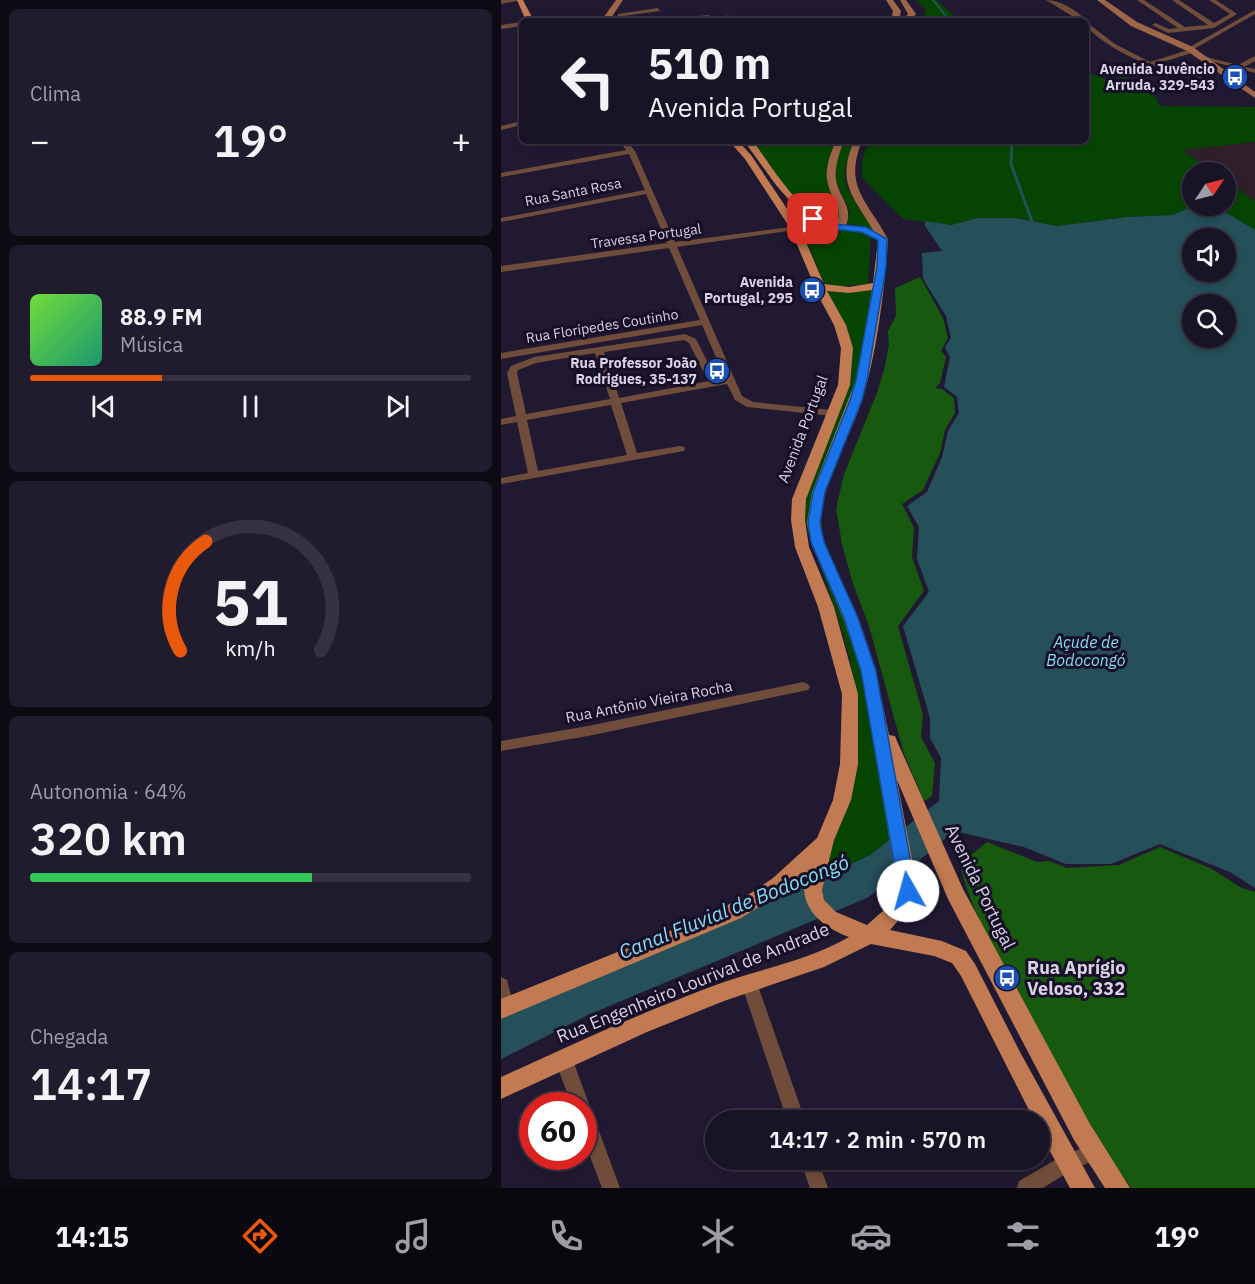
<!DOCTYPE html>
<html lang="pt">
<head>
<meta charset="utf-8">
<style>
  body { margin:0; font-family:"IBM Plex Sans",sans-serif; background:#211c2d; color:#f1f3f6; height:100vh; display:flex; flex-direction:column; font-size:22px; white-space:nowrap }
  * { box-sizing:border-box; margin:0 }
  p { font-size:20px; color:#9f9ea7 }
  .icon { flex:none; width:33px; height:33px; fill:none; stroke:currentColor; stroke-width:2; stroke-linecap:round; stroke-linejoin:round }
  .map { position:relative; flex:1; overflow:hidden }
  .panel { display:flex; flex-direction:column; gap:9px; padding:9px; background:#0d0a14; width:501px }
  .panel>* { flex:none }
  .guide { position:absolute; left:18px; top:18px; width:570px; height:126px; border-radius:9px; box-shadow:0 3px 9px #0003,0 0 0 2px #363242; background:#181325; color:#f1f3f6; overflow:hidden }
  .needle { width:39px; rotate:55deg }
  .buttons { position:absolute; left:681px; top:162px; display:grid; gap:12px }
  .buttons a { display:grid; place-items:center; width:54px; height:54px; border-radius:50%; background:#181325; box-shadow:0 3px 9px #0003,0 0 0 2px #363242; font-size:30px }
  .speed { position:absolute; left:18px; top:1092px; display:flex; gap:12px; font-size:30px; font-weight:700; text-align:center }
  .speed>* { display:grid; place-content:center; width:78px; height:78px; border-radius:50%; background:#181325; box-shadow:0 3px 9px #0003,0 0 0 2px #363242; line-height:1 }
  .speed .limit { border:9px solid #d22; background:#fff; color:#111 }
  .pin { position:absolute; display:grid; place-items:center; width:51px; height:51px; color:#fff; margin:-26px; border-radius:12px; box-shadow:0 3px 9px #0006 }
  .me { position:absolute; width:66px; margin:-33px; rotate:353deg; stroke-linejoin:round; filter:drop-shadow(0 0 4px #0008) }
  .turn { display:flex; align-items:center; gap:21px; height:126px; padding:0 30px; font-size:27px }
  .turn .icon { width:78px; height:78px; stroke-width:2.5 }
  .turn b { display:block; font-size:42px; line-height:51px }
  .big { font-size:45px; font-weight:600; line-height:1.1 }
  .panel .card { flex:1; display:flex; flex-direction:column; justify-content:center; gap:9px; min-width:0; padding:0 21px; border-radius:9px; background:#211c2d }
  .panel .dial { align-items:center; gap:0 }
  .dial svg { height:156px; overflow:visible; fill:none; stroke:#363242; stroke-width:7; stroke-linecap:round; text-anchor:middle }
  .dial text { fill:#f1f3f6; stroke:none }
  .song { display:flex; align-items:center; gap:18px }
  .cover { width:72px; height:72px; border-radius:9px; background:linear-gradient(135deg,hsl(100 70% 55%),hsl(160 70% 35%)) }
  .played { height:6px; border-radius:3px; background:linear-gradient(90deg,#ea580c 30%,#363242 30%) }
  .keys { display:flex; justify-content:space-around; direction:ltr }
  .heat { display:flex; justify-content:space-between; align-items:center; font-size:33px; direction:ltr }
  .charge { height:9px; border-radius:4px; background:linear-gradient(90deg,#34c759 64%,#363242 0) }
  .trip { position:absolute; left:204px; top:1110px; width:345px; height:60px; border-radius:30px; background:#181325; box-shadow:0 3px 9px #0003,0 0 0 2px #363242; font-weight:600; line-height:60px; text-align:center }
  .dock { display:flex; height:96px; justify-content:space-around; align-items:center; background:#0a080f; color:#9f9ea7 }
  .dock .icon { width:42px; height:42px }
  .dock .active { color:#ea580c }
  .dock b { font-size:27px; color:#f1f3f6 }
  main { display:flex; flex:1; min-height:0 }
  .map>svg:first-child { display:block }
  .education { fill:#2f1f2a }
  .green { fill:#064501 }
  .forest { fill:#17590f }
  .water { fill:#254f59; fill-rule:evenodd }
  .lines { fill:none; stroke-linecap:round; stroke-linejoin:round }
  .stream-far1 { stroke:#254f59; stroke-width:2 }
  .stream { stroke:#254f59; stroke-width:3 }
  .street { fill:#6f4d3a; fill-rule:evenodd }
  .secondary { fill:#9d6648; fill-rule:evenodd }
  .primary { fill:#c17a52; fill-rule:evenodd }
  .route { fill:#1a73e8; stroke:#114b97; stroke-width:1.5 }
  .labels { text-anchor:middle; stroke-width:6; stroke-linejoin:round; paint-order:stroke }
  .far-poi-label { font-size:14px; font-weight:bold; fill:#d7d3e4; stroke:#170f27; text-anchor:end }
  .far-street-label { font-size:14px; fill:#d7d3e4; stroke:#170f27 }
  .street-label { font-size:15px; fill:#d7d3e4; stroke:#170f27 }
  .water-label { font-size:16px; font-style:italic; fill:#84dff4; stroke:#170f27 }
  .near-street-label { font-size:18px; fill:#d7d3e4; stroke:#170f27 }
  .near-poi-label { font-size:18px; font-weight:bold; fill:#d7d3e4; stroke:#170f27; text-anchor:start }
  .near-water-label { font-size:20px; font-style:italic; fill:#84dff4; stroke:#170f27 }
</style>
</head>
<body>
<main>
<section class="panel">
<div class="card"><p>Clima</p>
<div class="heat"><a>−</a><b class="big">19°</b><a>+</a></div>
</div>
<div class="card">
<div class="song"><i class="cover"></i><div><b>88.9 FM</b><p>Música</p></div></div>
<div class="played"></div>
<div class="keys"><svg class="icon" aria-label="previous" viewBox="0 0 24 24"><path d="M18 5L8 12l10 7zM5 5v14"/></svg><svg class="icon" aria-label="pause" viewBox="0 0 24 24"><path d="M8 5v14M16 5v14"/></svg><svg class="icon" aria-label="next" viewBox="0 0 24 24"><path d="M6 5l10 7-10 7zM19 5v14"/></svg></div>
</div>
<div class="card dial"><svg viewBox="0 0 100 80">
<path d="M14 69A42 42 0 1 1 86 69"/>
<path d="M14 69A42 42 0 0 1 27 13" stroke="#ea580c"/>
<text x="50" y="56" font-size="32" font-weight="700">51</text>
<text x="50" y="72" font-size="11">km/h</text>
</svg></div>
<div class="card"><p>Autonomia · 64%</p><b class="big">320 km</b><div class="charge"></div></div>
<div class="card"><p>Chegada</p><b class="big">14:17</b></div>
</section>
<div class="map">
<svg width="754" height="1188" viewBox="0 0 754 1188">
  <rect width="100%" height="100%" fill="#201931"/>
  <!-- education -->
  <polygon class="education" points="754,142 754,201 725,181 724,172 713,172 680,150"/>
  <!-- green -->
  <g class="green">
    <polygon points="416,0 436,0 457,20 467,21 422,21 425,9"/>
    <polygon points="585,72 611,81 625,77 653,94 659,106 754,107 754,142 681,150 713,172 692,172 692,206 671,215 626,217 556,226 513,218 477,218 450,225 402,219 361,177 361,161 368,141 585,141"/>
    <path d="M250,141H336L329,162L342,210L338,224C296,218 273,173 250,141Z"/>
    <path d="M342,141H355C333,182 347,191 371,225V229L346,223L349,213C335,176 328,182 342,141Z"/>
    <polygon points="725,181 754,201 754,230 714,206 724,206"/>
    <polygon points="332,229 361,231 370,237 367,284 331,287 323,283 305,239 320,231"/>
    <path d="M372,288L361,366L309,516L357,645L390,838L369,855L323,877C327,841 349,809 354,772C356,750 359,722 356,699C349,640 321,574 302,516L303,497L348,385L351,355L325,290Z"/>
  </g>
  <!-- forest -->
  <g class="forest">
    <polygon points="419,277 442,318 447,338 440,351 445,357 439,383 434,388 441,389 453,398 454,413 444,430 439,453 422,490 401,504 413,528 411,557 423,591 397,626 422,715 420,737 434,763 431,796 423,801 403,754 368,626 352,584 341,544 335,509 343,474 376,393 384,366 388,344 387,331 395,316 394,288"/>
    <path d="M486,842L536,862L548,861L566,868L618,865L659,847L711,869L739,887L754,892V1188H630C588,1128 553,1062 519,998C496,956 472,915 460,869L470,855Z"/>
  </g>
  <!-- water -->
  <path class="water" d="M692,206H714L754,230V888L729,872L659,844L610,864H565L523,847L453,831L414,864L366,898L89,1014L0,1059V1019L81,980L274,900L369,855L438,801L440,758L429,738V718L402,626L428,592L416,559L418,527L406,506L426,492L441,457L447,431L458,413L456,397L443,387L449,357L444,347L450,338L445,316L422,279L421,253L441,251L424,226V221L450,225L477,218H513L556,226L626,217L671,215ZM692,238H724V272H692ZM692,304H724V338H692Z"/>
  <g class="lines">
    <!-- stream-far1 -->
    <polyline class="stream-far1" points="432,0 449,21"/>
    <!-- stream -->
    <polyline class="stream" points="511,141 510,164 532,224"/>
    <!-- street -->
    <g class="street">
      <polygon points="0,0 22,0 0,4"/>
      <path d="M545,0C560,0 576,11 586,21H579Z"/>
      <polygon points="636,0 643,0 684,27 707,25 671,0 678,0 713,23 729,14 708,0 715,0 736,14 713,28 667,33 651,25 654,23 668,29 677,28"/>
      <polygon points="157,8 159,11 122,16 122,21 116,21 117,14"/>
      <path d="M754,10V14L693,49L694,52L655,64L704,78L705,79L702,81C658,70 619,58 585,27V22L614,44L649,62L687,50V48Z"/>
      <polygon points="208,15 206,18 165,21 168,19"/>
      <polygon points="227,15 233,21 227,21 224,17"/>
      <polygon points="21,22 21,26 0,29 0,25"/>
      <polygon points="754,56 754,61 743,67 754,69 754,73 702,59 705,57 737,65"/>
      <polygon points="21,121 21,125 0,130 0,126"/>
      <path d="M118,141H126L134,151L174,242L297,226V230H294L176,247L241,396L252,402L331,410L336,413L331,416L246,407L234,400L226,384L120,403L136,453L179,446L183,447L184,449L183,451L0,484V478L27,473L16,422L0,425V419L15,416L6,373L10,366L33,357L184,334L195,339L211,371L209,373H203L188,343L183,340L103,352L118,398L224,378L201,325L0,359V353L199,320L168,248L0,272V266L166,243L145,194L0,222V218L144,190L128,154L0,177V173L125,150ZM94,353L109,399L25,414L16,373L17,370L35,363ZM110,405L126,455L37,471L26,420Z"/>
      <polygon points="302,682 307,684 309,687 307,690 87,736 0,751 0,741 87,726"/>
      <polygon points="248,976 254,978 256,983 304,1120 286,1120 240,983 242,978"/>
      <polygon points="0,977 6,980 13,1007 11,1012 5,1015 0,1013"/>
      <polygon points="62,1050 68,1052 71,1058 119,1188 101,1188 82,1138 82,1106 71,1106 53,1058 56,1052"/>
      <polygon points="594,1143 600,1146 603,1152 600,1158 572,1169 542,1188 516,1188 518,1181 561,1156"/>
      <polygon points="299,1160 317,1160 327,1188 309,1188"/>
    </g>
    <!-- secondary -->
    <g class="secondary">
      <polygon points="115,0 122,0 108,21 100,21"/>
      <polygon points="385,0 392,0 400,11 398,21 390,21 392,11"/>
      <polygon points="399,0 405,0 415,14 409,21 401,21 407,14"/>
      <polygon points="596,0 604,0 636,22 692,47 754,92 754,98 686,51 630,26"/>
      <path d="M335,141H343C338,154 332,170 336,184C341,201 352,208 345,226L340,229L335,226C343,208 331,201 327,184C323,170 329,154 335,141Z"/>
      <path d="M353,141H361C342,187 367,201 387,239L386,241L377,239C357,200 333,187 353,141Z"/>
    </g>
    <!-- primary -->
    <g class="primary">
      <polygon points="16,0 22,0 33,21 25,21"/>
      <path d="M228,141H237L250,155L299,228L323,284L348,287L372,283L377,240L360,232L325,229L302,216L275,185L243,141H252C271,167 298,213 330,224C351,230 368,222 387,239C384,286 376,352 362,397C350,438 321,478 320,522C320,548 348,593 358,620C372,657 380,695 388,735L394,736L396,741L462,889L589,1124L629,1188H604L573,1140L447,899L396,780L417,891L406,910L389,930L441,941L465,951L474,964L519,1052L594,1188H569L538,1131V1120H533L460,976L451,963L433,956L370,944L323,967L223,1001L146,1032L0,1099V1077L20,1068C87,1037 154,1007 223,982C265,968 310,959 348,937C319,926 296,906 305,873L285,890L240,918L0,1019V999L203,917L250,893L272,878L316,838L332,800L339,764L341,694L317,607L294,547L290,520L291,499L337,385L340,348L333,325L319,299L289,228L244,159ZM371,290L355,380L311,492L306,523L310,542L342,618L360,671L397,890L383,910L366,925L335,912L323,900L321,890L333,840L350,800L357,764V694L333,607L308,547L304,520L305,499L349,385L352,348L345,325L326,291L348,293Z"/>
    </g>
  </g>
  <!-- route -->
  <polygon class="route" points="312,216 331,224 365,227 386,239 385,267 366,380 361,400 324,492 319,523 323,542 357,618 375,671 415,891 413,896 407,899 401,896 398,891 360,671 343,618 310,542 307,523 312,492 349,400 355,380 376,267 377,240 360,232 329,229 309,220 309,217"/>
  <!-- icons -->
  <defs>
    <g id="bus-disc" transform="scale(1.35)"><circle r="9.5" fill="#1a4fb4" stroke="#170f27"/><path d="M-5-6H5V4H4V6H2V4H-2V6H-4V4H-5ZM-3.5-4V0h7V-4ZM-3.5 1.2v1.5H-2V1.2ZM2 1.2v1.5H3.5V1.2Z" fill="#fff"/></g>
  </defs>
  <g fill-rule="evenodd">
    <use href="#bus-disc" x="734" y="77"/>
    <use href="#bus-disc" x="311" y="290"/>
    <use href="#bus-disc" x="216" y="371"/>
    <use href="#bus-disc" x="506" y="978"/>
  </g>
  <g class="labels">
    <!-- far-poi labels -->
    <g class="far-poi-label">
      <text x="714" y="74">Avenida Juvêncio<tspan x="714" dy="16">Arruda, 329-543</tspan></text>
      <text x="292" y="287">Avenida<tspan x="292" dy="16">Portugal, 295</tspan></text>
      <text x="196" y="368">Rua Professor João<tspan x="196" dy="16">Rodrigues, 35-137</tspan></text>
    </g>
    <!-- far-street labels -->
    <g class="far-street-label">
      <text transform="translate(72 192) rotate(-11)" y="5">Rua Santa Rosa</text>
      <text transform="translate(145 236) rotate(-8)" y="5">Travessa Portugal</text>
      <text transform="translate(101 326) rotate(-9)" y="5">Rua Florípedes Coutinho</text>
    </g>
    <!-- street labels -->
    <g class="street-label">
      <text transform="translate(302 429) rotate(-69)" y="5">Avenida Portugal</text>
      <text transform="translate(148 702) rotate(-11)" y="5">Rua Antônio Vieira Rocha</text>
    </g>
    <!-- water labels -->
    <g class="water-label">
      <text x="585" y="648">Açude de<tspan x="585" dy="18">Bodocongó</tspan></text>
    </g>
    <!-- near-street labels -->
    <g class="near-street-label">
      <text transform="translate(479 887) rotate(64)" y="6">Avenida Portugal</text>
      <text transform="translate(192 983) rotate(-22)" y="6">Rua Engenheiro Lourival de Andrade</text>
    </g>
    <!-- near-poi labels -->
    <g class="near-poi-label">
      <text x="526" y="974">Rua Aprígio<tspan x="526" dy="21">Veloso, 332</tspan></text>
    </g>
    <!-- near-water labels -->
    <g class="near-water-label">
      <text transform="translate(233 907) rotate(-22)" y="7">Canal Fluvial de Bodocongó</text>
    </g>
  </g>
</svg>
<div class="buttons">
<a><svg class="needle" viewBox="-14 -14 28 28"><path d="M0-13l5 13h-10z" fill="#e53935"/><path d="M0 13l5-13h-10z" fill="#9f9ea7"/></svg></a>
<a><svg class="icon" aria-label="sound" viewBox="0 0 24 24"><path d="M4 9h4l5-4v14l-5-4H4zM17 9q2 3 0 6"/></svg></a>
<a><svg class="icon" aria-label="search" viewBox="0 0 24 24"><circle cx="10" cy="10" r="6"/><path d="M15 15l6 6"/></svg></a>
</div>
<div class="speed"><div class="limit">60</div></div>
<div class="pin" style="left:312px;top:219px;background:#d93025"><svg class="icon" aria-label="arrive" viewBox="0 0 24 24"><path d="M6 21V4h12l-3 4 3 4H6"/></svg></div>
<svg class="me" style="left:407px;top:891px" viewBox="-20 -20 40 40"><circle r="19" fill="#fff"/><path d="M0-13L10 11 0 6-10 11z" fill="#1a73e8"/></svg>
<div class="trip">14:17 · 2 min · 570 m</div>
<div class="guide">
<div class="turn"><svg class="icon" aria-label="left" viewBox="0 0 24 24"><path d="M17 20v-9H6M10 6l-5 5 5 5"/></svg><div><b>510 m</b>Avenida Portugal</div></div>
</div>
</div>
</main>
<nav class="dock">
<b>14:15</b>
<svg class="icon active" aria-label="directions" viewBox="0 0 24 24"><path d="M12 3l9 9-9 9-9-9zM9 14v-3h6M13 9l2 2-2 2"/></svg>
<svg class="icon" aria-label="music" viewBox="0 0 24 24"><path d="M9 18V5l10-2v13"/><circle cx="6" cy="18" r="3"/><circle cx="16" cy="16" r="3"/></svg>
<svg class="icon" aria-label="phone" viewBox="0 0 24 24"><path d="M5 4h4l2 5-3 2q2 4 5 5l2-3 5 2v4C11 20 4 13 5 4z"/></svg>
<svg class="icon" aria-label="climate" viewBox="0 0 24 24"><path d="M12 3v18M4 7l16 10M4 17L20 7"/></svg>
<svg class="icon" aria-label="car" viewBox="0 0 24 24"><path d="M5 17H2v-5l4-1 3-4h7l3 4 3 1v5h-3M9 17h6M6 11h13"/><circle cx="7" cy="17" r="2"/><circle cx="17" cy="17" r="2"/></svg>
<svg class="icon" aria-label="filters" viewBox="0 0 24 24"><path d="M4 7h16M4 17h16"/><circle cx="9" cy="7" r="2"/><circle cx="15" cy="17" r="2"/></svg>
<b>19°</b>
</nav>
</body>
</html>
